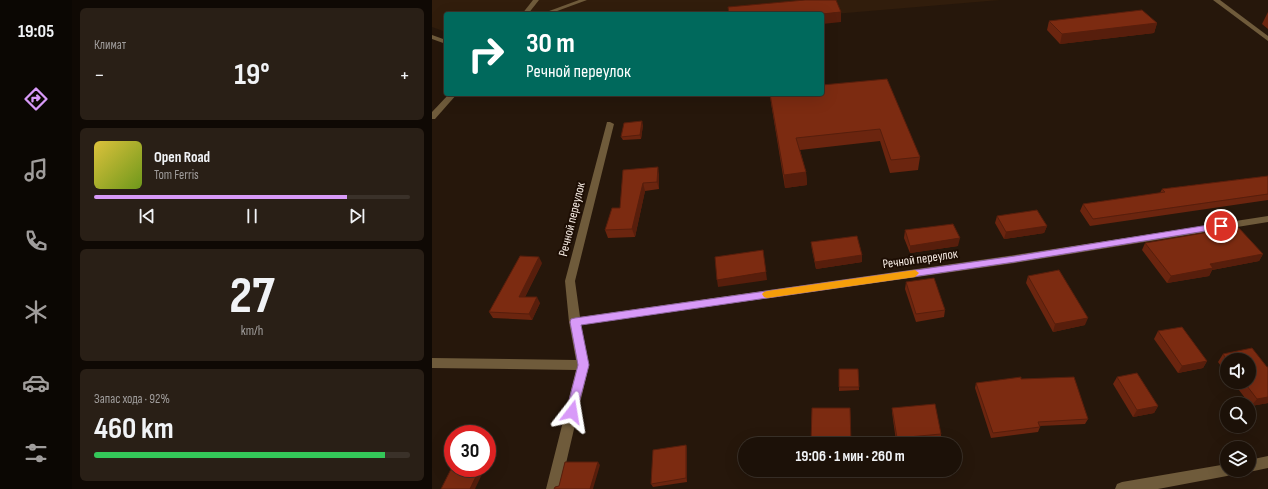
<!DOCTYPE html>
<html lang="ru">
<head>
<meta charset="utf-8">
<style>
  body { margin:0; font-family:"Sofia Sans Condensed",sans-serif; background:#291f16; color:#f1f3f6; height:100vh; display:flex; flex-direction:column; font-size:15px; white-space:nowrap }
  * { box-sizing:border-box; margin:0 }
  p { font-size:13px; color:#a09d9c }
  .icon { flex:none; width:22px; height:22px; fill:none; stroke:currentColor; stroke-width:2; stroke-linecap:round; stroke-linejoin:round }
  .map { position:relative; flex:1; overflow:hidden }
  .drawer { display:flex; flex-direction:column; gap:8px; padding:8px; background:#0f0904; width:360px }
  .drawer>* { flex:none }
  .banner { position:absolute; left:12px; top:12px; width:380px; height:84px; border-radius:4px; box-shadow:0 4px 16px #0002,0 0 0 1px #3a3129; background:#00695c; color:#fff; overflow:hidden }
  .fabs { position:absolute; left:788px; top:353px; display:grid; gap:8px }
  .fabs a { display:grid; place-items:center; width:36px; height:36px; border-radius:50%; background:#1c1108; box-shadow:0 4px 16px #0002,0 0 0 1px #3a3129; font-size:20px }
  .speed { position:absolute; left:12px; top:425px; display:flex; gap:8px; font-size:20px; font-weight:700; text-align:center }
  .speed>* { display:grid; place-content:center; width:52px; height:52px; border-radius:50%; background:#1c1108; box-shadow:0 4px 16px #0002,0 0 0 1px #3a3129; line-height:1 }
  .speed .limit { border:6px solid #d22; background:#fff; color:#111 }
  .pin { position:absolute; display:grid; place-items:center; width:34px; height:34px; color:#fff; margin:-17px; border:2px solid #fff; border-radius:50%; box-shadow:0 1px 4px #0007 }
  .me { position:absolute; width:44px; margin:-22px; rotate:14deg; stroke-linejoin:round; filter:drop-shadow(0 0 3px #0008) }
  .turn { display:flex; align-items:center; gap:14px; height:84px; padding:0 16px; font-size:18px }
  .turn .icon { width:52px; height:52px; stroke-width:2.5 }
  .turn b { display:block; font-size:28px; line-height:34px }
  .big { font-size:30px; font-weight:700; line-height:1.1 }
  .drawer .widget { flex:1; display:flex; flex-direction:column; justify-content:center; gap:6px; min-width:0; padding:0 14px; border-radius:6px; background:#291f16 }
  .drawer .dial { align-items:center; gap:0 }
  .dial b { font-size:52px; line-height:1 }
  .song { display:flex; align-items:center; gap:12px }
  .cover { width:48px; height:48px; border-radius:6px; background:linear-gradient(135deg,hsl(50 70% 55%),hsl(80 70% 35%)) }
  .played { height:4px; border-radius:2px; background:linear-gradient(90deg,#d89af8 80%,#3a3129 80%) }
  .keys { display:flex; justify-content:space-around; direction:ltr }
  .heat { display:flex; justify-content:space-between; align-items:center; font-size:22px; direction:ltr }
  .charge { height:6px; border-radius:3px; background:linear-gradient(90deg,#34c759 92%,#3a3129 0) }
  .trip { position:absolute; left:306px; top:437px; width:224px; height:40px; border-radius:20px; background:#1c1108; box-shadow:0 4px 16px #0002,0 0 0 1px #3a3129; font-weight:700; line-height:40px; text-align:center }
  main { display:flex; flex:1; min-height:0 }
  .dock { display:flex; flex-direction:column; width:72px; justify-content:space-around; align-items:center; background:#0b0703; color:#a09d9c }
  .dock .icon { width:28px; height:28px }
  .dock .on { color:#d89af8 }
  .dock b { font-size:18px; color:#f1f3f6 }
  .map>svg:first-child { display:block }
  .built { fill:#311d0c }
  .lines { fill:none; stroke-linecap:round; stroke-linejoin:round }
  .service { fill:#6f5b3b; fill-rule:evenodd }
  .minor { fill:#6f5b3b; fill-rule:evenodd }
  .wall { fill:#6b250f }
  .shaded-wall { fill:#571e0c }
  .building { fill:#7c2b11; stroke:#571e0c }
  .route { fill:#d89af8; stroke:#8c64a1 }
  .slow { fill:#f59e0b }
  .labels { text-anchor:middle; stroke-width:4; stroke-linejoin:round; paint-order:stroke }
  .street-label { font-size:13px; fill:#f5eae2; stroke:#1d0e04 }
</style>
</head>
<body>
<main>
<nav class="dock">
<b>19:05</b>
<svg class="icon on" aria-label="directions" viewBox="0 0 24 24"><path d="M12 3l9 9-9 9-9-9zM9 14v-3h6M13 9l2 2-2 2"/></svg>
<svg class="icon" aria-label="music" viewBox="0 0 24 24"><path d="M9 18V5l10-2v13"/><circle cx="6" cy="18" r="3"/><circle cx="16" cy="16" r="3"/></svg>
<svg class="icon" aria-label="phone" viewBox="0 0 24 24"><path d="M5 4h4l2 5-3 2q2 4 5 5l2-3 5 2v4C11 20 4 13 5 4z"/></svg>
<svg class="icon" aria-label="climate" viewBox="0 0 24 24"><path d="M12 3v18M4 7l16 10M4 17L20 7"/></svg>
<svg class="icon" aria-label="car" viewBox="0 0 24 24"><path d="M5 17H2v-5l4-1 3-4h7l3 4 3 1v5h-3M9 17h6M6 11h13"/><circle cx="7" cy="17" r="2"/><circle cx="17" cy="17" r="2"/></svg>
<svg class="icon" aria-label="filters" viewBox="0 0 24 24"><path d="M4 7h16M4 17h16"/><circle cx="9" cy="7" r="2"/><circle cx="15" cy="17" r="2"/></svg>
</nav>
<section class="drawer">
<div class="widget"><p>Климат</p>
<div class="heat"><a>−</a><b class="big">19°</b><a>+</a></div>
</div>
<div class="widget">
<div class="song"><i class="cover"></i><div><b>Open Road</b><p>Tom Ferris</p></div></div>
<div class="played"></div>
<div class="keys"><svg class="icon" aria-label="previous" viewBox="0 0 24 24"><path d="M18 5L8 12l10 7zM5 5v14"/></svg><svg class="icon" aria-label="pause" viewBox="0 0 24 24"><path d="M8 5v14M16 5v14"/></svg><svg class="icon" aria-label="next" viewBox="0 0 24 24"><path d="M6 5l10 7-10 7zM19 5v14"/></svg></div>
</div>
<div class="widget dial"><b>27</b><p>km/h</p></div>
<div class="widget"><p>Запас хода · 92%</p><b class="big">460 km</b><div class="charge"></div></div>
</section>
<div class="map">
<svg width="836" height="489" viewBox="0 0 836 489">
  <rect width="100%" height="100%" fill="#26170b"/>
  <!-- built -->
  <polygon class="built" points="0,0 568,0 390,15 14,14 14,32 0,27"/>
  <g class="lines">
    <!-- service -->
    <polygon class="service" points="147,0 155,0 117,14 109,14"/>
    <!-- minor -->
    <g class="minor">
      <polygon points="101,0 107,0 96,14 90,14"/>
      <polygon points="781,0 788,0 836,36 836,41"/>
      <polygon points="0,35 14,40 14,44 0,39"/>
      <polygon points="17,94 25,94 3,119 0,119 0,112"/>
      <polygon points="175,122 178,122 182,124 143,281 148,317 583,255 836,216 836,222 583,263 149,325 157,365 128,489 114,489 144,370 0,368 0,358 144,360 137,322 133,281"/>
      <polygon points="836,456 836,468 817,472 812,470 817,470 817,460"/>
      <polygon points="795,464 795,470 802,470 800,474 795,476 726,489 683,489 685,484 690,482"/>
    </g>
  </g>
  <!-- wall -->
  <g class="wall">
    <polygon points="836,12 836,29 830,24"/>
    <polygon points="617,21 725,23 722,33 628,44 615,30"/>
    <polygon points="390,85 488,157 486,170 458,173 448,141 368,150 374,172 375,185 353,188 339,103 338,94"/>
    <polygon points="211,125 209,139 191,140 189,137"/>
    <polygon points="191,170 227,174 227,189 213,191 203,237 176,238 173,230 188,208"/>
    <polygon points="836,176 836,200 658,226 648,211 651,204 728,193 730,189"/>
    <polygon points="565,216 615,226 612,233 572,239 563,223"/>
    <polygon points="473,230 526,246 478,253 472,238"/>
    <polygon points="379,242 430,255 430,262 384,269 380,250"/>
    <polygon points="713,243 831,254 827,261 780,270 777,276 735,283 710,250"/>
    <polygon points="110,263 93,297 108,303 100,320 61,318 57,312"/>
    <polygon points="596,276 653,325 621,332 594,283"/>
    <polygon points="474,282 513,310 512,317 484,322 473,289"/>
    <polygon points="726,331 775,361 771,368 746,373 722,339"/>
    <polygon points="791,354 835,367 836,403 819,406 801,382 817,382 795,360 795,374 786,362"/>
    <polygon points="407,369 426,369 427,390 407,391"/>
    <polygon points="685,377 726,406 722,413 701,417 681,384"/>
    <polygon points="589,379 656,419 653,424 607,426 608,427 606,432 559,438 543,388 544,383"/>
    <polygon points="380,408 418,408 419,444 379,444"/>
    <polygon points="460,408 509,434 509,437 464,441 460,412"/>
    <polygon points="254,445 255,449 255,482 221,487 219,484"/>
  </g>
  <!-- shaded-wall -->
  <g class="shaded-wall">
    <polygon points="409,12 409,22 390,24 390,14"/>
    <polygon points="725,23 722,33 628,44 630,34"/>
    <polygon points="210,121 211,125 209,139 208,135"/>
    <polygon points="226,167 227,174 227,189 225,182"/>
    <polygon points="374,172 375,185 353,188 352,175"/>
    <polygon points="211,183 213,191 203,237 200,229"/>
    <polygon points="615,226 612,233 572,239 574,232"/>
    <polygon points="528,238 526,246 478,253 478,246"/>
    <polygon points="831,254 827,261 780,270 777,276 735,283 739,276 778,264"/>
    <polygon points="430,255 430,262 384,269 383,262"/>
    <polygon points="107,257 110,263 90,303 87,297"/>
    <polygon points="334,272 335,280 286,287 285,280"/>
    <polygon points="105,297 108,303 100,320 97,314"/>
    <polygon points="656,318 653,325 621,332 623,324"/>
    <polygon points="775,361 771,368 746,373 750,366"/>
    <polygon points="836,397 836,403 819,406 825,399"/>
    <polygon points="726,406 722,413 701,417 705,410"/>
    <polygon points="254,445 255,449 255,482 254,478"/>
    <polygon points="166,462 168,465 161,489 158,489"/>
    <polygon points="48,468 53,468 43,489 38,489"/>
  </g>
  <!-- building -->
  <g class="building">
    <polygon points="373,0 404,0 409,12 390,14 297,14 296,7"/>
    <polygon points="710,10 725,23 630,34 617,21"/>
    <polygon points="455,79 488,157 459,160 448,129 364,138 374,172 352,175 338,94 390,94 390,85"/>
    <polygon points="210,121 208,135 189,137 192,123"/>
    <polygon points="226,167 225,182 211,183 200,229 173,230 180,208 188,208 191,170"/>
    <polygon points="836,176 836,194 661,219 651,204 733,192 730,189"/>
    <polygon points="605,210 615,226 574,232 565,216"/>
    <polygon points="521,224 528,238 478,246 473,230"/>
    <polygon points="806,227 831,254 778,264 781,268 739,276 713,243 754,236"/>
    <polygon points="425,236 430,255 383,262 379,242"/>
    <polygon points="331,250 334,272 285,280 283,257"/>
    <polygon points="88,256 107,257 87,297 105,297 97,314 57,312"/>
    <polygon points="627,270 656,318 623,324 596,276"/>
    <polygon points="502,278 513,310 484,314 474,282"/>
    <polygon points="750,327 775,361 750,366 726,331"/>
    <polygon points="820,348 835,367 836,367 836,397 825,399 812,382 817,382 817,360 795,360 791,354"/>
    <polygon points="407,369 426,369 427,387 407,387"/>
    <polygon points="705,373 726,406 705,410 685,377"/>
    <polygon points="589,377 589,379 642,377 656,419 606,422 608,427 561,433 544,383"/>
    <polygon points="503,404 509,434 465,438 460,408"/>
    <polygon points="380,408 418,408 419,443 379,443"/>
    <polygon points="254,445 254,478 219,484 221,450"/>
    <polygon points="133,462 166,462 158,489 122,489 123,487 127,486"/>
    <polygon points="21,465 21,468 48,468 38,489 9,489"/>
  </g>
  <!-- route -->
  <polygon class="route" points="789,223 792,224 793,226 792,228 583,262 149,325 157,365 144,415 140,417 136,415 134,412 146,365 138,322 139,319 143,318 583,256"/>
  <!-- slow -->
  <polygon class="slow" points="483,270 487,273 483,277 335,298 332,297 330,294 332,292 335,291"/>
  <g class="labels">
    <!-- street labels -->
    <g class="street-label">
      <text transform="translate(139 219) rotate(-76)" y="5">Речной переулок</text>
      <text transform="translate(488 258) rotate(-8)" y="5">Речной переулок</text>
    </g>
  </g>
</svg>
<div class="fabs">
<a><svg class="icon" aria-label="sound" viewBox="0 0 24 24"><path d="M4 9h4l5-4v14l-5-4H4zM17 9q2 3 0 6"/></svg></a>
<a><svg class="icon" aria-label="search" viewBox="0 0 24 24"><circle cx="10" cy="10" r="6"/><path d="M15 15l6 6"/></svg></a>
<a><svg class="icon" aria-label="layers" viewBox="0 0 24 24"><path d="M12 4l9 5-9 5-9-5zM3 14l9 5 9-5"/></svg></a>
</div>
<div class="speed"><div class="limit">30</div></div>
<div class="pin" style="left:789px;top:226px;background:#d93025"><svg class="icon" aria-label="arrive" viewBox="0 0 24 24"><path d="M6 21V4h12l-3 4 3 4H6"/></svg></div>
<svg class="me" style="left:140px;top:412px" viewBox="-20 -20 40 40"><path d="M0-17L14 15 0 8-14 15z" fill="#d89af8" stroke="#fff" stroke-width="4"/></svg>
<div class="trip">19:06 · 1 мин · 260 m</div>
<div class="banner">
<div class="turn"><svg class="icon" aria-label="right" viewBox="0 0 24 24"><path d="M7 20v-9h11M14 6l5 5-5 5"/></svg><div><b>30 m</b>Речной переулок</div></div>
</div>
</div>
</main>
</body>
</html>
